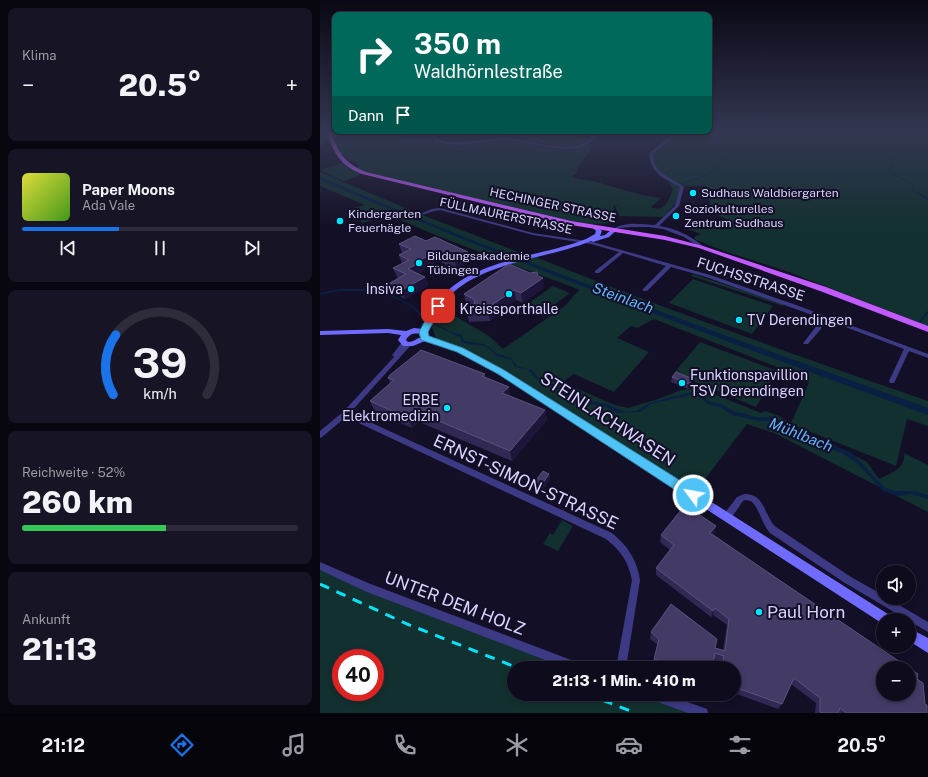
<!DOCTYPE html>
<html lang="de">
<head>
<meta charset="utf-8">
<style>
  body { margin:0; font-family:"Public Sans",sans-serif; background:#171425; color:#f1f3f6; height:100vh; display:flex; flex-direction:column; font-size:15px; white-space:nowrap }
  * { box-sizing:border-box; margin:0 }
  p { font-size:13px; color:#9b9ba3 }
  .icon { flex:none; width:22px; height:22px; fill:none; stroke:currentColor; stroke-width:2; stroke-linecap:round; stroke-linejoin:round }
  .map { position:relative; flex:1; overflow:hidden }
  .side { display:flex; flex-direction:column; gap:8px; padding:8px; background:#08060f; width:320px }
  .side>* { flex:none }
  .top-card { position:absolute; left:12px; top:12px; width:380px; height:122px; border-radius:8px; box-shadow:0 2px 6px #0003,0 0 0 1px #2e2b3b; background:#00695c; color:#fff; overflow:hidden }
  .controls { position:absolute; left:556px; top:565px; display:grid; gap:8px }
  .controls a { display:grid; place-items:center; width:40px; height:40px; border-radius:50%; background:#0e0b1c; box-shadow:0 2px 6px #0003,0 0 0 1px #2e2b3b; font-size:20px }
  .speed { position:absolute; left:12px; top:649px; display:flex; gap:8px; font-size:20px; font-weight:700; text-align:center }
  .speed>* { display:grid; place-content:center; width:52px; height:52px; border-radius:50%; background:#0e0b1c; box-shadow:0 2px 6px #0003,0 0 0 1px #2e2b3b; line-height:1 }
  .speed .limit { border:6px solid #d22; background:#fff; color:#111 }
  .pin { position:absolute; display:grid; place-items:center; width:34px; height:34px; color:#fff; margin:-17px; border-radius:8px; box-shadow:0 2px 6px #0006 }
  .me { position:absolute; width:44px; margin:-22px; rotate:302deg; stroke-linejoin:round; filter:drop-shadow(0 0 3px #0008) }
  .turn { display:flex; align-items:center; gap:14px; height:84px; padding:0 16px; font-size:18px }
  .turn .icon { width:52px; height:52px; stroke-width:2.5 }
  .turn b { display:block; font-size:28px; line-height:34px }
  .then { display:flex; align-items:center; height:38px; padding:0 16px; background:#0003; gap:8px; font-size:15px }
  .big { font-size:30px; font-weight:800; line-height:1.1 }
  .side .card { flex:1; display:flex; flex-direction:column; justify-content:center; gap:6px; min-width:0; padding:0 14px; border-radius:8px; background:#171425 }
  .side .dial { align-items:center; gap:0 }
  .dial svg { height:104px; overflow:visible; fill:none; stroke:#2e2b3b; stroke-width:7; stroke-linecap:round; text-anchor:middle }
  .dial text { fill:#f1f3f6; stroke:none }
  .song { display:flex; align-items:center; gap:12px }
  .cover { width:48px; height:48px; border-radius:6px; background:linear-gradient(135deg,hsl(60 70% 55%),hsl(100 70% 35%)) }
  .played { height:4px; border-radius:2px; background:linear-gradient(90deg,#1a73e8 35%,#2e2b3b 35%) }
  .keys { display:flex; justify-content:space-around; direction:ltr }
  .heat { display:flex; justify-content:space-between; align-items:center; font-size:22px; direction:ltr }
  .charge { height:6px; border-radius:3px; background:linear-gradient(90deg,#34c759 52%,#2e2b3b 0) }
  .trip { position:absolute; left:187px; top:661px; width:234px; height:40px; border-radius:20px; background:#0e0b1c; box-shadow:0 2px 6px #0003,0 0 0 1px #2e2b3b; font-weight:800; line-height:40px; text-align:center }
  .menu { display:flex; height:64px; justify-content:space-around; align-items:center; background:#06040b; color:#9b9ba3 }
  .menu .icon { width:28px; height:28px }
  .menu .active { color:#1a73e8 }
  .menu b { font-size:18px; color:#f1f3f6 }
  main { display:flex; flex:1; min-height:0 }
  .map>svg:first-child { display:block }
  .green { fill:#12302f; fill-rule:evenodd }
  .water { fill:#0a1f44 }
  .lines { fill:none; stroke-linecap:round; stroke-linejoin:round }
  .stream-far2 { stroke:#0a1f44; stroke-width:1 }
  .stream-far1 { stroke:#0a1f44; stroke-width:1.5 }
  .stream { stroke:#0a1f44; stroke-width:2 }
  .street { fill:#3d3a85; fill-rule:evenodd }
  .secondary { fill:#6f6bff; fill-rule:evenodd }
  .primary { fill:#c25bff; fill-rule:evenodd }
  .rail { stroke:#00e5ff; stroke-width:3; stroke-dasharray:10 8; stroke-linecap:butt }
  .wall { fill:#312854 }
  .shaded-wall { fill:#1d163a }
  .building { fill:#433a66; stroke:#5a527e }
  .route { fill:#4fc3f7; stroke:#337fa1 }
  .poi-dot { fill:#00e5ff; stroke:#130f26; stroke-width:1.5 }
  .labels { text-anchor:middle; stroke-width:4; stroke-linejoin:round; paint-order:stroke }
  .far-poi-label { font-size:12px; fill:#d9d4ff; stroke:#130f26; text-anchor:start }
  .far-street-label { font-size:12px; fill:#d9d4ff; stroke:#130f26 }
  .street-label { font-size:14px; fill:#d9d4ff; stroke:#130f26 }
  .poi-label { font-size:14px; fill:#d9d4ff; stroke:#130f26; text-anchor:end }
  .water-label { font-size:15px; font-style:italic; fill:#62b6ff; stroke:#130f26 }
  .near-street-label { font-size:17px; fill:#d9d4ff; stroke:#130f26 }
  .near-poi-label { font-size:17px; fill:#d9d4ff; stroke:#130f26; text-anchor:start }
</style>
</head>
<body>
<main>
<section class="side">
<div class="card"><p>Klima</p>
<div class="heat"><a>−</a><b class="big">20.5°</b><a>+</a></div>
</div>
<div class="card">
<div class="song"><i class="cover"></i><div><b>Paper Moons</b><p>Ada Vale</p></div></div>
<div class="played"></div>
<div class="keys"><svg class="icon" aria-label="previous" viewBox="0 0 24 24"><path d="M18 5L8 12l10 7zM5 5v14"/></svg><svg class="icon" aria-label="pause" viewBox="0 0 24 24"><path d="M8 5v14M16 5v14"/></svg><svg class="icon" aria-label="next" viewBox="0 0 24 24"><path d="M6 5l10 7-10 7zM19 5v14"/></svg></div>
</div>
<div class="card dial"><svg viewBox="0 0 100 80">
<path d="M14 69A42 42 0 1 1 86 69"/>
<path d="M14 69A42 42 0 0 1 16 23" stroke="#1a73e8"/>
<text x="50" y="56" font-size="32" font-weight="700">39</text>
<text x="50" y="72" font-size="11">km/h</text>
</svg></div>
<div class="card"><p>Reichweite · 52%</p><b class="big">260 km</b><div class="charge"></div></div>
<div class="card"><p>Ankunft</p><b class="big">21:13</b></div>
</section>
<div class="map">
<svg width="608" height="713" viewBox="0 0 608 713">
  <rect width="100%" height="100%" fill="#130f26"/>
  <!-- green -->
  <g class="green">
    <path d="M11,130L89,131L85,137L106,138L109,135C114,144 131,143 140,143C161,141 183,137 204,141C211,142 218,145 225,146C240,150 259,149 273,142L266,157L257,167V173L252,176L253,178L273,181L322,195L341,198L331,207C345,213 348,200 353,190L347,179L360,187C358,201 353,208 343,217L299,216L295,206L301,204L293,206L297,223L271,224L238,219L43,171L37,169L39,165L21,154L11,141H7L0,147V133Z"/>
    <path d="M608,130V326L466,271L407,252L376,240L374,237L381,234L367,229L377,228L383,226L392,228L407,229L414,223L392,212L389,198L390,191L385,186H363L343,175L334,166L332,155C339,145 350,144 358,131Z"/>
    <path d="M189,131H272L278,132L274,137H270L267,132L259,136L262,138H271C259,157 222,142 206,139C198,137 190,137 181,136Z"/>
    <polygon points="22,163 31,169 42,174 24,181 0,170"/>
    <path d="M0,172L100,214L206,255L213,254L220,259C348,310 478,356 608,401V426L587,419L576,466L473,425L486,434L504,440L547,462L559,479C570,473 586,469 584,453L608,465V512L454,433L427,424L373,495L181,372L117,342L111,324L106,321L103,323L115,310L130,313L169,336L183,349L246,305L254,295L260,290L115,235L60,211L67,215L43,223L26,210L45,205L0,186ZM334,319L467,371V377L489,383L471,423L459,416L446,411L441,413L379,388L361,390L338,399L308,408L295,405L251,386L244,381L254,374L294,392L329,352L297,338L311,326L317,328Z"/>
    <polygon points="373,274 465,304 463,306 371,276"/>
    <polygon points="373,279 453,306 432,334 349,303"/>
    <polygon points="233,286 250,293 226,311 209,303"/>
    <polygon points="380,342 457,371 436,407 354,373"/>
    <polygon points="242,520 253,526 238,551 223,544 230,533 233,535"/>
    <path d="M0,566L258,668H194V694H331L383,713H0ZM21,658H55V692H21Z"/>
  </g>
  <!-- water -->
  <g class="water">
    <path d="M0,177C199,263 404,335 608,408V415C404,341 200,265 0,180Z"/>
    <polygon points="20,289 51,289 66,292 92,305 99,311 103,316 129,331 142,335 144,341 164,344 172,349 175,353 191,358 197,366 212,370 217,377 229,382 248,394 264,400 286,404 305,412 317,411 329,403 375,391 390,402 401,404 415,412 423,413 435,417 452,417 482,436 523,449 532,453 565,488 575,491 594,491 608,495 608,499 591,494 578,496 563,491 538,464 522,453 470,435 452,421 439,421 413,415 400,407 390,405 375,394 331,404 320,412 297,413 284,406 263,403 246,395 232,385 215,378 208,369 195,367 191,360 175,355 170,349 165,346 146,344 141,341 141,338 102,318 93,308 81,301 63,293 49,291 19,291 0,295 0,293"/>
  </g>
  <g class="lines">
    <!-- stream-far2 -->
    <g class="stream-far2">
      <path d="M555,130L550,135L551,141L575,164L568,170C572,176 586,179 593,185V191L603,196"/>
      <path d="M360,184C378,179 393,175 405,160L400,158L394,146L397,138L405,130"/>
    </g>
    <!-- stream-far1 -->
    <polyline class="stream-far1" points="601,195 608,199"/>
    <!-- stream -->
    <g class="stream">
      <polyline points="605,315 608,312"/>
      <polyline points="600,322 604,317"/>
    </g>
    <!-- street -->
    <g class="street">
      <path d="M110,131H112C113,133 113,135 115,137C124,147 165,139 178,138C205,136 230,151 257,146C266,144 273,138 279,131H282C276,139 268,146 257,148C233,152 211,140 187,140C165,139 141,149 119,142C113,140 112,136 110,131Z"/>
      <path d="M355,131H358C350,142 341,145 333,154C334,175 350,176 364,187L359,206L339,226C355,228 371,236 383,246V248H381L364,237L343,229L328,227H312L299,228L294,231L292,230C303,221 322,224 335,225L355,206L360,187C345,179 331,174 329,154C337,145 348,141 355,131Z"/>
      <polygon points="120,208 213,233 273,242 390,275 476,305 608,354 608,358 589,351 574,383 570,383 569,381 584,349 504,319 501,329 488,344 484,344 483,343 484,342 495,328 499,320 498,317 386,277 351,267 327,291 323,291 323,289 346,266 303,253 279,273 275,273 275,271 299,252 271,244 213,235 120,210 114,211 102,215 100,214 112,209"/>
      <path d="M84,341L87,343H91L92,344L30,413L292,533C308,546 317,560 320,580L306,668H296L312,580C308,561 301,551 286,539L26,417L2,437L0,438V431L23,412L74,357L72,355L73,354L82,342Z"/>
      <path d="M424,494C446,494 443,515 456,527L531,577L563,595V598H567L608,622V632L525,583L450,533C441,523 440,509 431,501L425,500L423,501L410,520L407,521L404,520L403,517L404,514L417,497Z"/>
      <polygon points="0,562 48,583 259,663 263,664 264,668 246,668 47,592 0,570"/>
      <polygon points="326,694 345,694 387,709 388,713 368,713 327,698"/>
    </g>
    <!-- secondary -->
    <g class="secondary">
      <path d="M276,226L282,231L280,236L285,235L292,229L297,230L289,237L273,242L271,241C223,261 153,261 121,306C115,315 112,325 107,334C98,335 92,330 86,340L88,342C95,342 100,335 107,336L143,348L184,370L571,616L573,620H563V624L178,374L137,352L105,341L93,346H83L78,340L81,335L68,333L0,335V331L68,329L86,331L94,328L102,329C106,321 109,312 115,305C147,259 218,258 266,239L275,234L276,231L273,228Z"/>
      <polygon points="589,628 608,638 608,653 589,641"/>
    </g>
    <!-- primary -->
    <path class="primary" d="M6,130H10C18,152 24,163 46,172L251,221L345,236L383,246L506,287L608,326V332L500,291L379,248L345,240L251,225L42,174C19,165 14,153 6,130Z"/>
    <!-- rail -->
    <g class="rail">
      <polyline points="0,584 87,624 198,668"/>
      <polyline points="266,694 316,713"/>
    </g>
  </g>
  <!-- wall -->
  <g class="wall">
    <polygon points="79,244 150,261 137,270 118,261 104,269 105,270 98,274 105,277 108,286 85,299 73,292 70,283 79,278 77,277 73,268 82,264 79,255 83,253 82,253"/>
    <polygon points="218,276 224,287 203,303 196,300 176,313 176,316 170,321 149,322 147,312 153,308 146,304 144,294"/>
    <polygon points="165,374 165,378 191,397 225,410 227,420 192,461 99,422 92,428 55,412 50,401 70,383 68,378"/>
    <polygon points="352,377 372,384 368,389 351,382"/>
    <polygon points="229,474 230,479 221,492 215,489 213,484"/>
    <polygon points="396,526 394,533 393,534 597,679 607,713 495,713 496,703 471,684 462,704 458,709 414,693 414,668 401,668 402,662 393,659 392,668 343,668 333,665 334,659 338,645 330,639 331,632 403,650 407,625 393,615 391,617 336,575 336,568 350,550 340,542 341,535"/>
  </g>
  <!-- shaded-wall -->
  <g class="shaded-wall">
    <polygon points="0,185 3,192 0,193"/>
    <polygon points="116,252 118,261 104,269 105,270 91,278 88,269 100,260"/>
    <polygon points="148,252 150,261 137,270 135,261"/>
    <polygon points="105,277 108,286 85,299 82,290"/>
    <polygon points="223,278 224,287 203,303 201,293"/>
    <polygon points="194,290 196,300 176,313 176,316 170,321 168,311 172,305"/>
    <polygon points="373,379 372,384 368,389 369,384"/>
    <polygon points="189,387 191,397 182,393"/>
    <polygon points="225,410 227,420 192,461 190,451"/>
    <polygon points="95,411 99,422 92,428 88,418"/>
    <polygon points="229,474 230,479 221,492 220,487"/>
    <polygon points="396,526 394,533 389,540 390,533"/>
    <polygon points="395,608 393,615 391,617 393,611"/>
  </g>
  <!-- building -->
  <g class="building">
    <polygon points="95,236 106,241 115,237 148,252 135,261 116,252 100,260 102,261 88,269 105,277 82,290 70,283 86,274 73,268 89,260 79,255 91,249 79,244"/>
    <polygon points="189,264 210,273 217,272 218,276 223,278 201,293 194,290 172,305 174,306 168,311 147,312 154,307 155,300 144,294"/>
    <polygon points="101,350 165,374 162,376 189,387 182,393 225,410 190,451 95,411 88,418 50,401 74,380 68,378 70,375"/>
    <polygon points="356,372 373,379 369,384 352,377"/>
    <polygon points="223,471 229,474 220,487 213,484"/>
    <polygon points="365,505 396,526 390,533 589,668 563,668 563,694 589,694 589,668 598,674 597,679 603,683 605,704 607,705 607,713 526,713 520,708 518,713 504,713 500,712 500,698 474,678 462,704 414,687 414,668 402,668 404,656 395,653 392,668 360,668 334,659 339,639 331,632 351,604 397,639 395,648 405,651 409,619 395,608 393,611 336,568 354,545 341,535"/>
  </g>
  <!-- sky -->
  <linearGradient id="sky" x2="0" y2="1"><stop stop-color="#0a0815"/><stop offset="0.57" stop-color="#333752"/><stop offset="1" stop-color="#333752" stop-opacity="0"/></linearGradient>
  <rect width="608" height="230" fill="url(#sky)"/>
  <!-- route -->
  <polygon class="route" points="118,304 122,306 108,332 109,336 143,348 184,370 377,491 379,495 377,499 373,500 369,499 178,374 137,352 101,340 99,332 113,306"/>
  <!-- markers -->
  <g class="poi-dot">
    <circle cx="373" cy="193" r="4"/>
    <circle cx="356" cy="216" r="4"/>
    <circle cx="20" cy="221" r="4"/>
    <circle cx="99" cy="263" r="4"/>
    <circle cx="91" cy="289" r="4"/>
    <circle cx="189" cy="294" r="4"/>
    <circle cx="419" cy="320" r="4"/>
    <circle cx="362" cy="383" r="4"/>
    <circle cx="127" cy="408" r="4"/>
    <circle cx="439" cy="612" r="4"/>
  </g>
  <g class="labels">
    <!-- far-poi labels -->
    <g class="far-poi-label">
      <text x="381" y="197">Sudhaus Waldbiergarten</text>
      <text x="364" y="213">Soziokulturelles<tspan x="364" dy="14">Zentrum Sudhaus</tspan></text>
      <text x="28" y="218">Kindergarten<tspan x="28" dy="14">Feuerhägle</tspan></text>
      <text x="107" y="260">Bildungsakademie<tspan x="107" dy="14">Tübingen</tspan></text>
    </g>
    <!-- far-street labels -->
    <g class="far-street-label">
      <text transform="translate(233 205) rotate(12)" y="4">HECHINGER STRASSE</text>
      <text transform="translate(186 216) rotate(12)" y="4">FÜLLMAURERSTRASSE</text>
    </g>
    <!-- street labels -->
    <g class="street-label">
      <text transform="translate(431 279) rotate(18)" y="5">FUCHSSTRASSE</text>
    </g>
    <!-- poi labels -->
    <g class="poi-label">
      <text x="83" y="294">Insiva</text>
      <text x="189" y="314" text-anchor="middle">Kreissporthalle</text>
      <text x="427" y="325" text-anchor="start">TV Derendingen</text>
      <text x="370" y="380" text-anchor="start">Funktionspavillion<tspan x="370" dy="16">TSV Derendingen</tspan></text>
      <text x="119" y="405">ERBE<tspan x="119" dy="16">Elektromedizin</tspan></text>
    </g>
    <!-- water labels -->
    <g class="water-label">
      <text transform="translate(303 298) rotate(20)" y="5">Steinlach</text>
      <text transform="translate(481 435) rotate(22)" y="5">Mühlbach</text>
    </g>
    <!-- near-street labels -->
    <g class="near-street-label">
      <text transform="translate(288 419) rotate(33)" y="6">STEINLACHWASEN</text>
      <text transform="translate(206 482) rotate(25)" y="6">ERNST-SIMON-STRASSE</text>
      <text transform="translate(135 603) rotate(21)" y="6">UNTER DEM HOLZ</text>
    </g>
    <!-- near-poi labels -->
    <g class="near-poi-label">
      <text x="447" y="618">Paul Horn</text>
    </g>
  </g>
</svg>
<div class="controls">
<a><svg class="icon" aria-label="sound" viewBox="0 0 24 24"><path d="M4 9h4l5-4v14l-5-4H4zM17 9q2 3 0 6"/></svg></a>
<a>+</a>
<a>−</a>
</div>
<div class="speed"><div class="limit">40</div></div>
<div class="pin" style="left:118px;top:306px;background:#d93025"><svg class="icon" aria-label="arrive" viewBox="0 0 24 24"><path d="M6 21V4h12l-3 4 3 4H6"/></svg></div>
<svg class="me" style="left:373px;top:495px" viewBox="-20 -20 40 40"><circle r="17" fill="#4fc3f7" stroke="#fff" stroke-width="3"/><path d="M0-11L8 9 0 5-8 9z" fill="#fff"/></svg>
<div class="trip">21:13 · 1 Min. · 410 m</div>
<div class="top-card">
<div class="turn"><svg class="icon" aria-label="right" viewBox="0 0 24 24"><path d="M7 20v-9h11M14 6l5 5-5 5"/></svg><div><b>350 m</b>Waldhörnlestraße</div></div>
<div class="then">Dann<svg class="icon" aria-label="arrive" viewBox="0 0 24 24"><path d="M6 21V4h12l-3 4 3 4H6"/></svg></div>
</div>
</div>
</main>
<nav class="menu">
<b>21:12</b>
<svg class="icon active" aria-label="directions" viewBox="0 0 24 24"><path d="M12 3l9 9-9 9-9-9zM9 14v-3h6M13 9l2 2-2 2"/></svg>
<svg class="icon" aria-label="music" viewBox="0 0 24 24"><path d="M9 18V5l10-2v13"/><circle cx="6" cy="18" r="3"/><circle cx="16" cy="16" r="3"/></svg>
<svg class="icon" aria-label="phone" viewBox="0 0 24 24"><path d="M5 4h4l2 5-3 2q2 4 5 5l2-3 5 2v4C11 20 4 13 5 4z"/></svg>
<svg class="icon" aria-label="climate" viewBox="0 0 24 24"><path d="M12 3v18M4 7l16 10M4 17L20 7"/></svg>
<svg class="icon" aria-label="car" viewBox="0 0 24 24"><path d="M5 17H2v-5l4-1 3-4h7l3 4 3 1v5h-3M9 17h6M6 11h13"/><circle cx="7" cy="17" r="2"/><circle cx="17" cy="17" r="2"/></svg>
<svg class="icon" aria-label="filters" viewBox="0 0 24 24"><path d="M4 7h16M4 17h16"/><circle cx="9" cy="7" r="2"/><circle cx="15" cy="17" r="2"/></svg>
<b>20.5°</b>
</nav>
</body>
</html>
